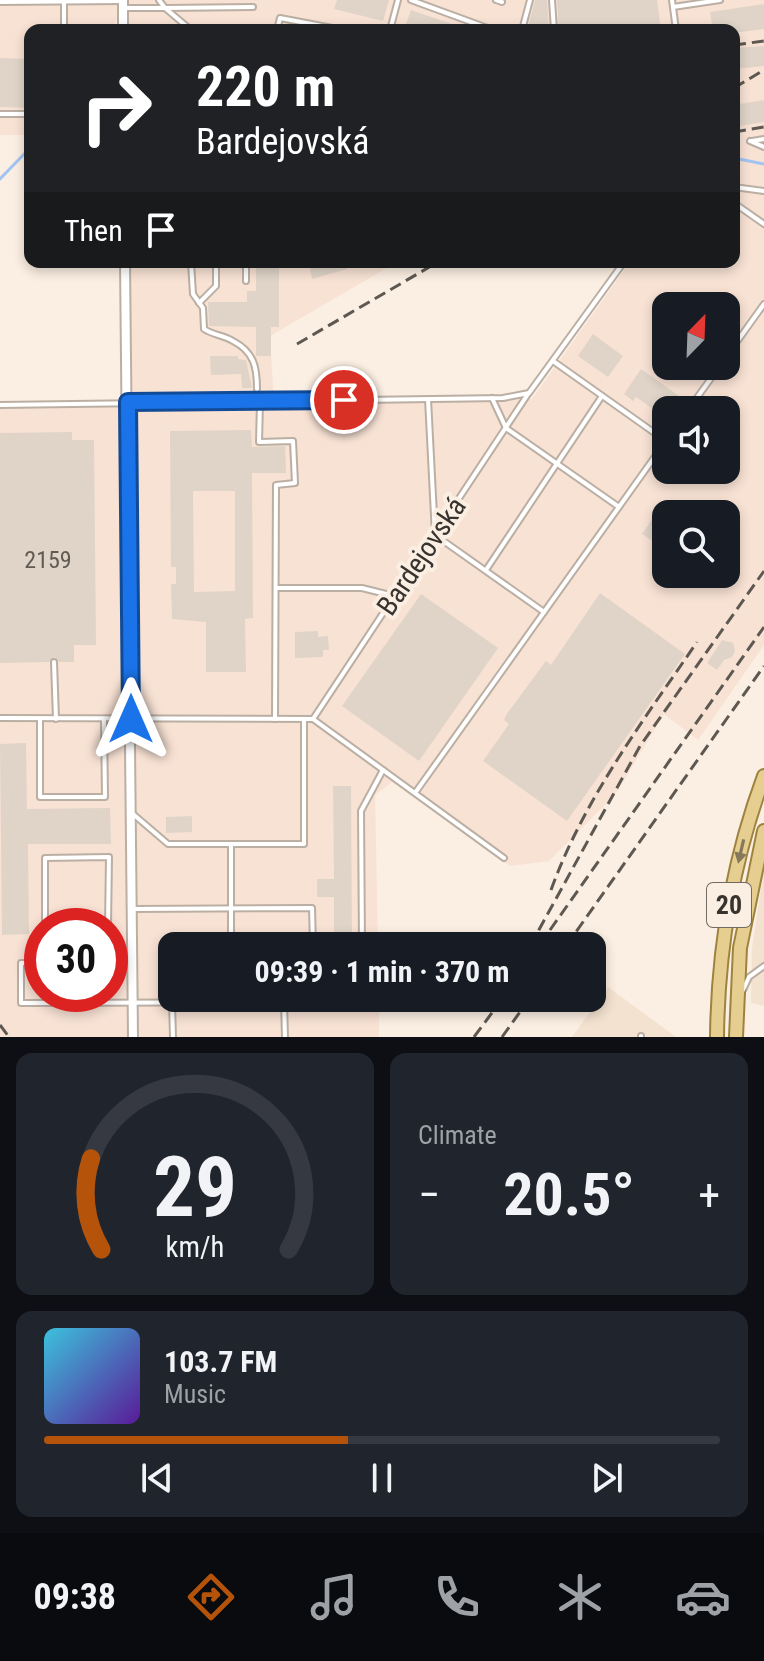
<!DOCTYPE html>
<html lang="en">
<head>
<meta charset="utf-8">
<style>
  body { margin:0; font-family:"Roboto Condensed",sans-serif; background:#20242c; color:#f1f3f6; height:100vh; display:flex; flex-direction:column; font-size:30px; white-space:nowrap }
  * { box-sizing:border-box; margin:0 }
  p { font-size:26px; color:#9ea1a6 }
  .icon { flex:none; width:44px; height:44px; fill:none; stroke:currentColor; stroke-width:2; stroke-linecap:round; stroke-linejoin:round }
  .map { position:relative; height:1037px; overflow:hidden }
  .sheet { display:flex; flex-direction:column; gap:16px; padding:16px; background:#0d0f14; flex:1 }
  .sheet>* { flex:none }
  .banner { position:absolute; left:24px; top:24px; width:716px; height:244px; border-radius:16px; box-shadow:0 4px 12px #0003; background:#202124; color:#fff; overflow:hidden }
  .needle { width:52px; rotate:23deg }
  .controls { position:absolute; left:652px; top:292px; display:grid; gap:16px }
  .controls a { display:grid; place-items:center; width:88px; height:88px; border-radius:16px; background:#171b24; box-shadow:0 4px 12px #0003; font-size:40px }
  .speed { position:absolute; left:24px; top:908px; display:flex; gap:16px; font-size:40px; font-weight:700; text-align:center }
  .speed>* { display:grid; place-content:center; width:104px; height:104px; border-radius:50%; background:#171b24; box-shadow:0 4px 12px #0003; line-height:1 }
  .speed .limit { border:12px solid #d22; background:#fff; color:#111 }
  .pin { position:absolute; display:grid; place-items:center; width:68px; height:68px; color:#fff; margin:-34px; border:4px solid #fff; border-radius:50%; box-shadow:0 2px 8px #0007 }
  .me { position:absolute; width:88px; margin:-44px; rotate:0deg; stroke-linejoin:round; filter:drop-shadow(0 0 6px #0008) }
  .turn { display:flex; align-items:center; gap:28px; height:168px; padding:0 40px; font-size:36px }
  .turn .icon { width:104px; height:104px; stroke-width:2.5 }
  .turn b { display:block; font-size:56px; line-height:68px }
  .then { display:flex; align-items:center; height:76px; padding:0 40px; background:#0003; gap:16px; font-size:30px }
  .big { font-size:60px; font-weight:700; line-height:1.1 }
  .sheet .card { flex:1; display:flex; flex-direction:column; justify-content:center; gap:12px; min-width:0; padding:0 28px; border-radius:16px; background:#20242c }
  .sheet .dial { align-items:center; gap:0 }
  .dial svg { height:208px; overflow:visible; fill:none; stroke:#363941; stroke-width:7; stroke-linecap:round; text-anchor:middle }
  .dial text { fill:#f1f3f6; stroke:none }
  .song { display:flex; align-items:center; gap:24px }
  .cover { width:96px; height:96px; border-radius:12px; background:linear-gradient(135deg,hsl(190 70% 55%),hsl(270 70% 35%)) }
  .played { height:8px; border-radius:4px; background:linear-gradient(90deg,#b45309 45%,#363941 45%) }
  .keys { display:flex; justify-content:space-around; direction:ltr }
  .heat { display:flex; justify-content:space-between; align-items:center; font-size:44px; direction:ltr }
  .sheet .tiles { flex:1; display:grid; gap:16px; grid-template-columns:1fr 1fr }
  .card:last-child { grid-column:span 2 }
  .trip { position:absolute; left:158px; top:932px; width:448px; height:80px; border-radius:16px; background:#171b24; box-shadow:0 4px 12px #0003; font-weight:700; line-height:80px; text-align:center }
  .tabs { display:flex; height:128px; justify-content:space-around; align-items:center; background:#090b0e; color:#9ea1a6 }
  .tabs .icon { width:56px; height:56px }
  .tabs .active { color:#b45309 }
  .tabs b { font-size:36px; color:#f1f3f6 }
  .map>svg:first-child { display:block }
  .built { fill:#f4e2d0 }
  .industrial { fill:#f8e2d4; fill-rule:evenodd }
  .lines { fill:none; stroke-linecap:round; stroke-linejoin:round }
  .stream { stroke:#a3c4f2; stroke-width:3 }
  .building { fill:#e0d4c8; fill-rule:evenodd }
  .lane-casing { stroke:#bbafa4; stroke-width:8 }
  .street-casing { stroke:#bbafa4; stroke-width:12 }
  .primary-casing { stroke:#9d833e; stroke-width:16 }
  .lane { stroke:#fff; stroke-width:4 }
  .street { stroke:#fff; stroke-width:8 }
  .primary { stroke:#e5ce90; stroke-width:12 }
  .rail { stroke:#5d5851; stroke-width:3; stroke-dasharray:12 6; stroke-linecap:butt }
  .oneway { fill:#85795a }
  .route-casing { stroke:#114b97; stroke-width:20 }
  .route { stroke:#1a73e8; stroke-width:14 }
  .labels { text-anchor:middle; stroke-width:8; stroke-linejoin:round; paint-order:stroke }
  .number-label { font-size:24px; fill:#615b54 }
  .shield { fill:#fbeee2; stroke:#726b64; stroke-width:2 }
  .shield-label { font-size:26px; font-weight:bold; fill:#37332e }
  .street-label { font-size:28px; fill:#37332e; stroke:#fbeee2 }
</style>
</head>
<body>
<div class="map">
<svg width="764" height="1037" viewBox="0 0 764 1037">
  <rect width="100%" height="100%" fill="#fbeee2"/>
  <!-- built -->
  <g class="built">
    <polygon points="764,868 764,1006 751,1003 752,948"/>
    <polygon points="608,987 676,1037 572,1037"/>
  </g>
  <!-- industrial -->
  <path class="industrial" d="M0,0H764V645L698,740L664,714L615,795L549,861L510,866L392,782L375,795L378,946H172V998H379V1037H0V403L125,402V262H397L270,336L274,404L532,399L630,262H734V30H124L123,9L110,30H30V135H0ZM666,306H726V366H666ZM666,410H726V470H666ZM666,514H726V574H666ZM42,926H110V994H42Z"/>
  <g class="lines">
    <!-- stream -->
    <g class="stream">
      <polyline points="734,158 764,164"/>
      <polyline points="0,179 30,148"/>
    </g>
  </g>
  <!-- building -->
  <g class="building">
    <polygon points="337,0 389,0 383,21 334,9"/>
    <polygon points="535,0 547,0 549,30 527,30"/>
    <polygon points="557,0 657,0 661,30 559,30"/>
    <polygon points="764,4 764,29 734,33 734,30 713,30 710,12"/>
    <polygon points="411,10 466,29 466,30 404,30"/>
    <polygon points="764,46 764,66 734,69 734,48"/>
    <polygon points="0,58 30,59 30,108 0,107"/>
    <polygon points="764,100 764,122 734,127 734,105"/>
    <polygon points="256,262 279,262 279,327 271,327 271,356 256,356 256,327 209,326 208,302 247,302 247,291 256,291"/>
    <polygon points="309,262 345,262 347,269 312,279"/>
    <polygon points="593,334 623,356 608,377 578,356"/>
    <polygon points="210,356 238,356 238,359 246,360 252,388 242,388 241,374 211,375"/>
    <polygon points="641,369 679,396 669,410 666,410 664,417 636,397 633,401 624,394"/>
    <path d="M251,430L252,447L285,446L286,473H252L253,618L245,619L246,672H206V622L172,619L171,584H176V567H171L170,431ZM193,491H235V591L194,592Z"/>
    <polygon points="72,432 72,440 94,440 96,645 74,645 74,662 59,662 55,657 49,662 0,663 0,433"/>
    <polygon points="660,508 666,512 666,550 642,534"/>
    <polygon points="600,593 685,654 567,821 483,761 509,724 504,720 506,715 546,661 551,665"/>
    <polygon points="421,594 498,648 419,761 342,706"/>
    <polygon points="318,631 318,637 328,636 329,650 323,650 323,657 295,658 295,632"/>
    <polygon points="722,640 733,643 735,651 732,657 724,660 717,670 707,663"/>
    <polygon points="26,743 27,809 110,808 111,844 28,844 29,934 2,935 0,744"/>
    <polygon points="333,786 351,786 352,946 334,946 334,897 317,897 317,879 334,879"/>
    <polygon points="192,816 192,832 166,833 166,817"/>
  </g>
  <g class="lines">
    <!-- lane casing -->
    <g class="lane-casing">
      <g id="lane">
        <polyline points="159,0 165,8 253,7"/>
        <polyline points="411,0 493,30"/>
        <polyline points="496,0 502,2"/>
        <polyline points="552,0 554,30"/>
        <polyline points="672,0 676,30"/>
        <polyline points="0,2 123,1"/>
        <polyline points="673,7 720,0"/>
        <polyline points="125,8 165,8 191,30"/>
        <polyline points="64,30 64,2"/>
        <polyline points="277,30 280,18 343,30"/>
        <polyline points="390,30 398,0"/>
        <polyline points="522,30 530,0"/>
        <polyline points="0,114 30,114"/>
        <polyline points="750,141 764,147"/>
        <polyline points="752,141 764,139"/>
        <polyline points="734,187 764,191"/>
        <polyline points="734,203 764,224"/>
        <path d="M191,262L193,294L203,308L204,329C213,335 223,335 233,341C254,352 257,367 257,389"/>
        <polyline points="246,262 246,281"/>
        <polyline points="199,303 216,286 216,262"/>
        <polyline points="726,357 764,304"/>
        <polyline points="553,361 666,441"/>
        <polyline points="492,398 506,428 619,507"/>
        <polyline points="428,399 435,535 544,612"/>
        <polyline points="260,402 259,442 293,441 295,483 276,485 275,719"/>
        <polyline points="0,405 503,398 529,393 624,262"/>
        <polyline points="688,410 720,366"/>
        <polyline points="486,570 602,396"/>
        <polyline points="276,588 362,588 394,596"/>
        <polyline points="54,662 56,719"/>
        <polyline points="0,718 313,719 504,858"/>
        <polyline points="40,719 40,797 105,797 104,719"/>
        <polyline points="313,719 528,394"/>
        <polyline points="415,793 666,441"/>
        <polyline points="133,814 168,844 304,844 304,719"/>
        <polyline points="231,844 231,946"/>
        <polyline points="132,909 312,908 313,946"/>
        <polyline points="45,926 45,858 109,857 108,926"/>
        <polyline points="362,946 361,811 383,770"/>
        <polyline points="42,963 21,963 21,1003 313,1002 313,998"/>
        <polyline points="743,990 749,977 764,966"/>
        <polyline points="284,1002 285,1037"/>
        <polyline points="172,1003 173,1037"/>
        <polyline points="641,1036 641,1037"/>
      </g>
    </g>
    <!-- street casing -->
    <g class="street-casing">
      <g id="street">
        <polyline points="123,0 123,30"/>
        <polyline points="125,262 133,1037"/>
      </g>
    </g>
    <!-- primary casing -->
    <g class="primary-casing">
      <g id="primary">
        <path d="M717,1037C718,948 733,860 764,776"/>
        <polyline points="736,1037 740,948 764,831"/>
      </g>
    </g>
    <!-- lane -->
    <use href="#lane" class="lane"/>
    <!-- street -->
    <use href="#street" class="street"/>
    <!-- primary -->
    <use href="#primary" class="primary"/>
    <!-- rail -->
    <g class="rail">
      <polyline points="734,45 764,41"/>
      <polyline points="734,88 764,70"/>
      <polyline points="734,132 764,127"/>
      <polyline points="297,344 438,262"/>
      <path d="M551,890C584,799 643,721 697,642"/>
      <polyline points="550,930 764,627"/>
      <polyline points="530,946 640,746 764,571"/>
      <polyline points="566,946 764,666"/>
      <polyline points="0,1025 9,1037"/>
      <polyline points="474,1037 503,998"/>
      <polyline points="502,1037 530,998"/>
    </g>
  </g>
  <!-- one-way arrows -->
  <defs><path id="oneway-solid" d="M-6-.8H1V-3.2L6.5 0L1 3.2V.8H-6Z" transform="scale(2)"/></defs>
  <use class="oneway" href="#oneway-solid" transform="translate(741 851) rotate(103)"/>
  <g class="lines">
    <!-- route casing -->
    <g class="route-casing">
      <polyline id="route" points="131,719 128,402 344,400"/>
    </g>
    <!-- route -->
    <use href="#route" class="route"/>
  </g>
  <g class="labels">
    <!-- number labels -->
    <g class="number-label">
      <text x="48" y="568">2159</text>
    </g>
    <!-- shield labels -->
    <rect class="shield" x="707" y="883" width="44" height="44" rx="6"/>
    <g class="shield-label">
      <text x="729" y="914">20</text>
    </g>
    <!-- street labels -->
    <g class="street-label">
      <text transform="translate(421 556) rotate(-56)" y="10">Bardejovská</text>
    </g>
  </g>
</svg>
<div class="controls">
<a><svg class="needle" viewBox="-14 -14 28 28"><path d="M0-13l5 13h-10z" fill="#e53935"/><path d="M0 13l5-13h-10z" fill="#9ea1a6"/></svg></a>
<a><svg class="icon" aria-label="sound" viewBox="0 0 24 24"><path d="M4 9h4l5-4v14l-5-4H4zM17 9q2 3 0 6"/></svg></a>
<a><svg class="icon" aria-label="search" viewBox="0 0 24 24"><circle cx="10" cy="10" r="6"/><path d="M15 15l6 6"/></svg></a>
</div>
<div class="speed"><div class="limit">30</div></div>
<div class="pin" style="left:344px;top:400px;background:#d93025"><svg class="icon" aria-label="arrive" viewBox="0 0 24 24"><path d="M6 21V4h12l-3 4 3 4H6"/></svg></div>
<svg class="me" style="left:131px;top:719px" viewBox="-20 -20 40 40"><path d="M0-17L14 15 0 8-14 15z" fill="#1a73e8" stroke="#fff" stroke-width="4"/></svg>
<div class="trip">09:39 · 1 min · 370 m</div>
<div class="banner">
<div class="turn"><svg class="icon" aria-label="right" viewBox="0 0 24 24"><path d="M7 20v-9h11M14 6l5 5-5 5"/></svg><div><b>220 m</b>Bardejovská</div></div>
<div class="then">Then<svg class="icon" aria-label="arrive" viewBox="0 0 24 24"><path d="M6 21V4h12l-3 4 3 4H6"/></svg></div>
</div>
</div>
<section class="sheet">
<div class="tiles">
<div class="card dial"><svg viewBox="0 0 100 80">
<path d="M14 69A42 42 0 1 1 86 69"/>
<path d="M14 69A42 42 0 0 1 10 34" stroke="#b45309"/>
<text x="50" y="56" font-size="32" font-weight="700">29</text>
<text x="50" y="72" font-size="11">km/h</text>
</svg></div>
<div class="card"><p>Climate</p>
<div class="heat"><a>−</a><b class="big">20.5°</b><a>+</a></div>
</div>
<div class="card">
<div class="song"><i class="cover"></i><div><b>103.7 FM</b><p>Music</p></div></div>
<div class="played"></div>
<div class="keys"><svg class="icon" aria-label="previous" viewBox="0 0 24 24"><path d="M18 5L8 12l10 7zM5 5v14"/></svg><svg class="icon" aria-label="pause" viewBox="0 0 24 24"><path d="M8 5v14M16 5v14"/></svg><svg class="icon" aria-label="next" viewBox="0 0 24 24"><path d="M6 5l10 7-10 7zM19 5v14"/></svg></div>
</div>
</div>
</section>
<nav class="tabs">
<b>09:38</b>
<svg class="icon active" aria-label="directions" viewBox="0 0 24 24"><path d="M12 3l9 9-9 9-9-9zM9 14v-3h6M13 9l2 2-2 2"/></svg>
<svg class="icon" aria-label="music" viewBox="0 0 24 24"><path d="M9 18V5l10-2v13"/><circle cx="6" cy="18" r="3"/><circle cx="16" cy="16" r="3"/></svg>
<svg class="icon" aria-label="phone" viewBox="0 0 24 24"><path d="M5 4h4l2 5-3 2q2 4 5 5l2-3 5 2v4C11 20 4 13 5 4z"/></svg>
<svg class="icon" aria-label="climate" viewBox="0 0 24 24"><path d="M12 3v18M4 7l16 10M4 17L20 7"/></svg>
<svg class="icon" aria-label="car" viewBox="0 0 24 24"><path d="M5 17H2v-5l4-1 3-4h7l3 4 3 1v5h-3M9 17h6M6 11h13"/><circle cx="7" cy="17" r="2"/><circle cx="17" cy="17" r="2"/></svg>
</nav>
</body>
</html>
